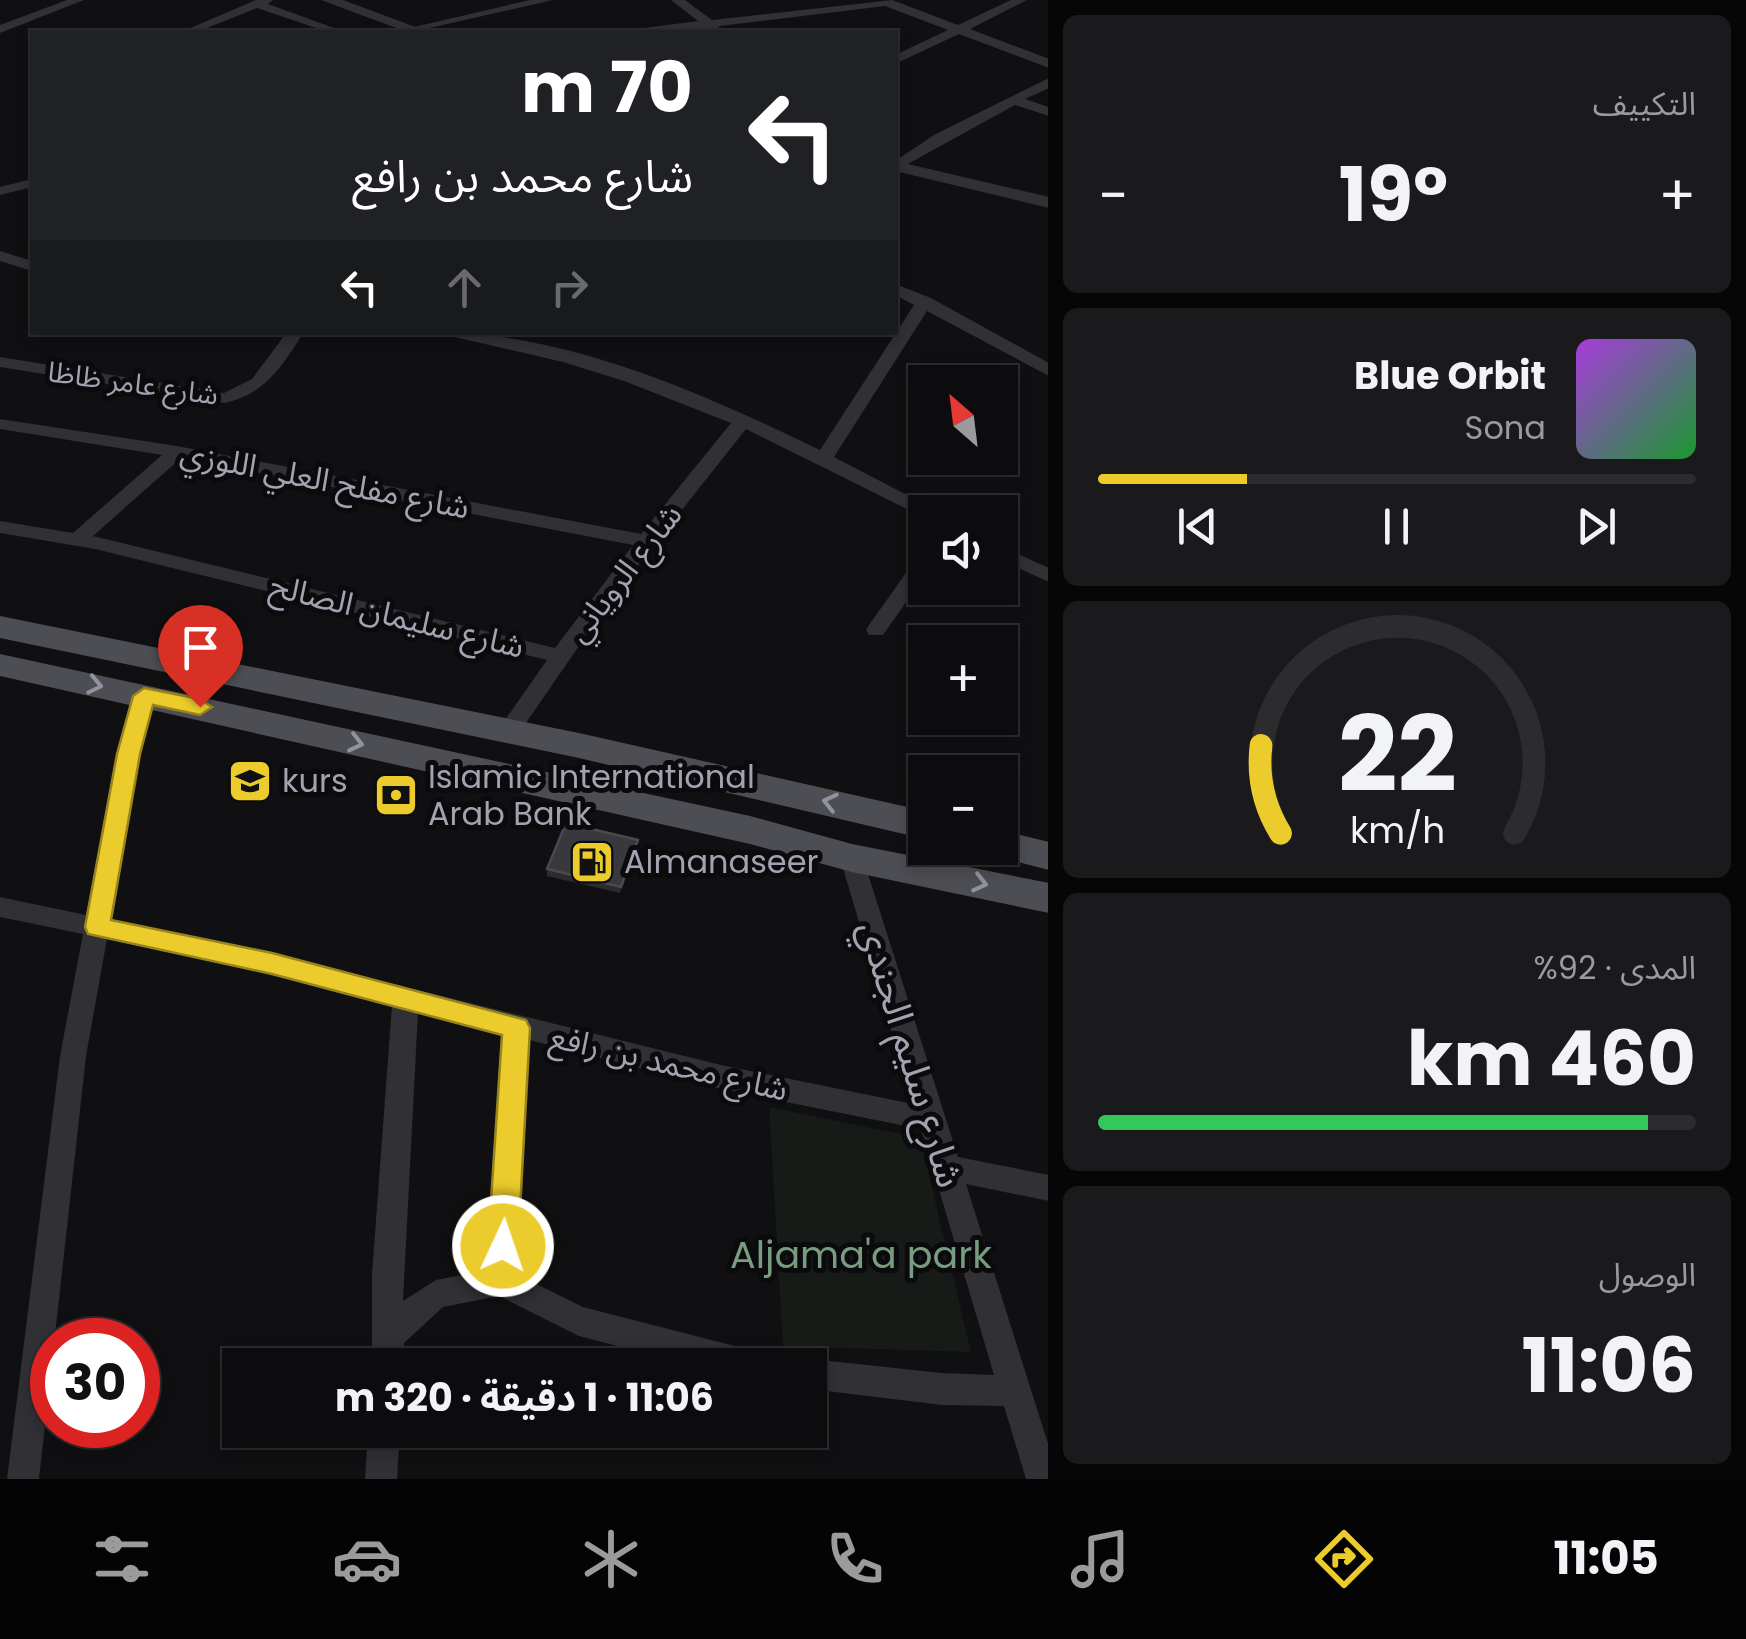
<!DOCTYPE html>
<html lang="ar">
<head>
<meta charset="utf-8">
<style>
  body { margin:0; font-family:Poppins,"Noto Sans Arabic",sans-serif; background:#1a191b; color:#f1f3f6; direction:rtl; height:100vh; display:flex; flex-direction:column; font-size:38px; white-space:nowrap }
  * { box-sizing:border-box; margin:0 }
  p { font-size:32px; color:#9a9b9d }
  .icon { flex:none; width:55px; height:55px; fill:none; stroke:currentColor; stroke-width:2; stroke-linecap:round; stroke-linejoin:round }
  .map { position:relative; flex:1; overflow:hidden; direction:ltr }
  .details { display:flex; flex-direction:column; gap:15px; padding:15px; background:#070607; width:698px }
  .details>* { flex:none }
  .banner { position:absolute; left:30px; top:30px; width:868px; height:305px; border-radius:0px; box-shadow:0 5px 15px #0003,0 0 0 2px #2c2b2e; direction:rtl; background:#202124; color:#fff; overflow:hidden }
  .needle { width:65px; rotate:332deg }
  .controls { position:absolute; left:908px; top:365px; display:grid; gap:20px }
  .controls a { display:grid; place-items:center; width:110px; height:110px; border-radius:0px; background:#0c0b0d; box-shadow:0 5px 15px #0003,0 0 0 2px #2c2b2e; font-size:50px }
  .speed { position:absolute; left:30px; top:1318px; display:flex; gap:20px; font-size:50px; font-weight:700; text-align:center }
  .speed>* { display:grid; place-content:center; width:130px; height:130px; border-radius:50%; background:#0c0b0d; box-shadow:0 5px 15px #0003,0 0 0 2px #2c2b2e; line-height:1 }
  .speed .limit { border:15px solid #d22; background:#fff; color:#111 }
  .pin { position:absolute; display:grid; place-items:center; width:85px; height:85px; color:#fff; margin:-102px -42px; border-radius:50% 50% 50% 0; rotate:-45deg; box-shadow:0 0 10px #0007 }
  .pin .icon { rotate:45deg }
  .me { position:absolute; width:110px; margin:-55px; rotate:3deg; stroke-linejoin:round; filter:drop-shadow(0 0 8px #0008) }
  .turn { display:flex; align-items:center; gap:35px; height:210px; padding:0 40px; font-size:45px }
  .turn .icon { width:130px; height:130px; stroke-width:2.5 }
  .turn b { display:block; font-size:70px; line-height:85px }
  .lanes { display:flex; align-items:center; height:95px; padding:0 40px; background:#0003; justify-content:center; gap:50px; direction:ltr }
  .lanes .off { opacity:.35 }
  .big { font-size:75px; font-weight:700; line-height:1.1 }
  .details .card { flex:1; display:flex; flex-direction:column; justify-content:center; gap:15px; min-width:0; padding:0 35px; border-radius:15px; background:#1a191b }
  .details .dial { align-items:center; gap:0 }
  .dial svg { height:260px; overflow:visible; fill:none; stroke:#2c2b2e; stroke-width:7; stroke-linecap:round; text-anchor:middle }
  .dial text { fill:#f1f3f6; stroke:none }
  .song { display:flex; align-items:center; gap:30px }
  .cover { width:120px; height:120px; border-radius:15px; background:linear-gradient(135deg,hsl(280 70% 55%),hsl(130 70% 35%)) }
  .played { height:10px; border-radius:5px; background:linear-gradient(90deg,#eccc2c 25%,#2c2b2e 25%) }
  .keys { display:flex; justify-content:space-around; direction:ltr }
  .heat { display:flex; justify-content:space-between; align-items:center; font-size:55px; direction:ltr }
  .charge { height:15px; border-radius:8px; background:linear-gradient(90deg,#34c759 92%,#2c2b2e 0) }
  .trip { position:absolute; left:222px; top:1348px; width:605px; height:100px; border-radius:0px; background:#0c0b0d; box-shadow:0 5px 15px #0003,0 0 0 2px #2c2b2e; font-weight:700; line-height:100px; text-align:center; direction:rtl }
  .tab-bar { display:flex; height:160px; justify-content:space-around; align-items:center; background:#050405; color:#9a9b9d }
  .tab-bar .icon { width:70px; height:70px }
  .tab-bar .on { color:#eccc2c }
  .tab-bar b { font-size:45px; color:#f1f3f6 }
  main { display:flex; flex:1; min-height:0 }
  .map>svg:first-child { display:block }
  .green { fill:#161b18 }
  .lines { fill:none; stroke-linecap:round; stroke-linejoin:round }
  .minor { fill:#303035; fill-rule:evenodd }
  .tertiary { fill:#303035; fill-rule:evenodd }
  .primary { fill:#4d4d54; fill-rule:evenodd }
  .wall { fill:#2c2b2f }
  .shaded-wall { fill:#1b1a1d }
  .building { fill:#38383d; stroke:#49494f; stroke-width:2.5 }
  .oneway { stroke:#90929e }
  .route { fill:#eccc2c; stroke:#99851d; stroke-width:2.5 }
  .labels { text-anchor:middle; stroke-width:10; stroke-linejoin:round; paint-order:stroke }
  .far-street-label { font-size:28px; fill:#a1a3b1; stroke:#0b0a0c }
  .street-label { font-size:32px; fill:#a1a3b1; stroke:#0b0a0c }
  .poi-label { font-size:32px; fill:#a1a3b1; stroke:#0b0a0c; text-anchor:start }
  .near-street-label { font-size:38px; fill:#a1a3b1; stroke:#0b0a0c }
  .near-park-label { font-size:38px; fill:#789c80; stroke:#0b0a0c }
</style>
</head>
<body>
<main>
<section class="details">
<div class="card"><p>التكييف</p>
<div class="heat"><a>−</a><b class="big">19°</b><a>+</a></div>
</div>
<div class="card">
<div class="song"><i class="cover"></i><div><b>Blue Orbit</b><p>Sona</p></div></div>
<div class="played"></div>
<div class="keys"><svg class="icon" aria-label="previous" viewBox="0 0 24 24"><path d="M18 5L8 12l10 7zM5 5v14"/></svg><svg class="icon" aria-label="pause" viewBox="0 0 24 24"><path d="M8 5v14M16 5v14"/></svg><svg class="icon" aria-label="next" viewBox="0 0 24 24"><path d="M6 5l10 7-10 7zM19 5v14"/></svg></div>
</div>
<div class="card dial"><svg viewBox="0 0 100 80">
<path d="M14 69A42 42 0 1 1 86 69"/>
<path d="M14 69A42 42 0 0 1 8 42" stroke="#eccc2c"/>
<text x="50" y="56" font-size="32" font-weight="700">22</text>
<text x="50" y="72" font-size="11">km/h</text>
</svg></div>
<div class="card"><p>المدى · 92%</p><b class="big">460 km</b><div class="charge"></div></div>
<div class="card"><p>الوصول</p><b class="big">11:06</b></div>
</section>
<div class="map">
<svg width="1049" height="1479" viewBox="0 0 1049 1479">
  <rect width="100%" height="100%" fill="#100f11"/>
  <!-- green -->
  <polygon class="green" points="769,1107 920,1138 971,1352 783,1346"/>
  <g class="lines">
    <!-- minor -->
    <g class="minor">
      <polygon points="67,0 84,0 0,33 0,25"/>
      <polygon points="256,0 273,0 268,4 345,32 328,32 257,8 197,32 181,32"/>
      <polygon points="530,0 553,0 412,32 405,29"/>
      <polygon points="671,0 685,0 712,20 892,0 958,25 1011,0 1027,0 970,29 1049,59 1049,68 959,34 895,64 895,55 948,30 885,6 720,26 714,31 707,28 638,32 644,28 698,21"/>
      <polygon points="1049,78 1049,88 1025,99 1049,107 1049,116 1015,105 895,171 895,161 934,135"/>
      <polygon points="32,179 32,187 0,195 0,187"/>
      <polygon points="0,251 32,261 32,271 0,261"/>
      <path d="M895,284L931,298L1049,363V376L927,311L834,457L932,508L934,512H925V518L746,429L612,598L517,736L509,738L498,730L547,660L95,549L0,533V521L73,533L162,455L0,429V419L177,446L641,534L731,423L624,381L563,362L433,332C566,332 702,393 820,450L914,305L895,295ZM181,458L633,545L555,648L93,536Z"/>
      <path d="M287,332H304C282,366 266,394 224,403L0,367V357L224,393L252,379Z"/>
      <polygon points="1000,546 1049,568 1049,582 1000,560"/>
      <polygon points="925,554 925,575 883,635 869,635 866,630 869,625 918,556"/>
      <path d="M144,687L155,695L139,754L110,920L272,954L721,1065L913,1104L840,858L843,852H861L958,1157L1049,1175V1201L966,1184L1049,1447V1479H1026L1004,1406L942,1405L810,1389V1365H798L810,1359L942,1373L994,1375L921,1129L721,1089L529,1040L516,1274L583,1307L750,1350L761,1354L766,1365H691L579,1336L499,1296L443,1307L404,1343V1365H372V1274L392,1005L272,974L107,939L86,1056L39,1479H7L60,1056L83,934L0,917V897L86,915L117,754L133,695ZM418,1012L502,1033L487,1270L436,1280L403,1301Z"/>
      <polygon points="368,1430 400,1430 397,1479 365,1479"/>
    </g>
    <!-- tertiary -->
    <g class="tertiary">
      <polygon points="321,0 343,0 429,32 407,32"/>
      <polygon points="895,161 1049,197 1049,208 895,171"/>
    </g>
    <!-- primary -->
    <g class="primary">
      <polygon points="0,616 579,733 925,811 925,839 579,758 0,638"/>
      <polygon points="0,654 750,816 852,844 1049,883 1049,913 852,872 750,844 0,676"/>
      <polygon points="1000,830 1049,842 1049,870 987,854 983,848 1000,848"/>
    </g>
  </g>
  <!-- wall -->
  <polygon class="wall" points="637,846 620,893 547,876 547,869"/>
  <!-- shaded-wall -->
  <polygon class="shaded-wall" points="638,840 637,846 620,893 621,887"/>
  <!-- building -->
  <polygon class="building" points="566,823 638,840 621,887 547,869"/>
  <!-- one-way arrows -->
  <defs><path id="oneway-chevron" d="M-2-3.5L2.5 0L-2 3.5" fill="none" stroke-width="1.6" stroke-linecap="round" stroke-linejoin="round" transform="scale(2.5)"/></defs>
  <g class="oneway">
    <use href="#oneway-chevron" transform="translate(95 685) rotate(12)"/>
    <use href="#oneway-chevron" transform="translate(356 743) rotate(13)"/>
    <use href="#oneway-chevron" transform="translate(830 802) rotate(-167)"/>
    <use href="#oneway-chevron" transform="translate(980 883) rotate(13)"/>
  </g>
  <!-- route -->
  <polygon class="route" points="144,688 200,699 212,707 200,715 153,705 140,754 111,920 272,953 526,1020 530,1028 518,1246 514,1256 503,1260 492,1256 488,1246 502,1035 272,974 88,934 85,927 117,754 133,696"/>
  <!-- icons -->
  <defs>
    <g id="school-square" transform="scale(2.25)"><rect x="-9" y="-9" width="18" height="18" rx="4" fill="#eccc2c" stroke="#0b0a0c"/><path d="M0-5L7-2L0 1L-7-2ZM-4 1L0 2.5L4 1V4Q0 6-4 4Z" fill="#111"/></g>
    <g id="bank-square" transform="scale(2.25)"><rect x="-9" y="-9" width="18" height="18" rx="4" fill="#eccc2c" stroke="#0b0a0c"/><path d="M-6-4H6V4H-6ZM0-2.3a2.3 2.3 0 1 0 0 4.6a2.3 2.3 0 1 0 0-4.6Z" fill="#111"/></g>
    <g id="fuel-square" transform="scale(2.25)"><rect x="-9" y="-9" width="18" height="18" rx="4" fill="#eccc2c" stroke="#0b0a0c"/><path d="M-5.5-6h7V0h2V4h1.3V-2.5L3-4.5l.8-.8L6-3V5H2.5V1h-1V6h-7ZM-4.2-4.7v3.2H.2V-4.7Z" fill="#111"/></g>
  </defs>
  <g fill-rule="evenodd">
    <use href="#school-square" x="250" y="781"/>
    <use href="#bank-square" x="396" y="795"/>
    <use href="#fuel-square" x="592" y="862"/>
  </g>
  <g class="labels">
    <!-- far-street labels -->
    <g class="far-street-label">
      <text transform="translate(133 383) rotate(8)" y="10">شارع عامر ظاظا</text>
    </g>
    <!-- street labels -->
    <g class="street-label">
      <text transform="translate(325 480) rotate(11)" y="11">شارع مفلح العلي اللوزي</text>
      <text transform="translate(624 573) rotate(-52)" y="11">شارع الروياني</text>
      <text transform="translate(397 616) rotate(14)" y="11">شارع سليمان الصالح</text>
      <text transform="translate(669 1063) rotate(13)" y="11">شارع محمد بن رافع</text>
    </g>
    <!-- poi labels -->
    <g class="poi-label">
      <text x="428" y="788">Islamic International<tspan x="428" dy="37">Arab Bank</tspan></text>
      <text x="282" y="792">kurs</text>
      <text x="624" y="873">Almanaseer</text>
    </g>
    <!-- near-street labels -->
    <g class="near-street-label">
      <text transform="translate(911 1054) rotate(73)" y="13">شارع سليم الجندي</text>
    </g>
    <!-- near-park labels -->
    <g class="near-park-label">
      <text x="861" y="1268">Aljama'a park</text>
    </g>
  </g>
</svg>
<div class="controls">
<a><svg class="needle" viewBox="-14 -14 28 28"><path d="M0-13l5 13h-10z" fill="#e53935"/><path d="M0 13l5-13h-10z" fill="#9a9b9d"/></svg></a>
<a><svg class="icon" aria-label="sound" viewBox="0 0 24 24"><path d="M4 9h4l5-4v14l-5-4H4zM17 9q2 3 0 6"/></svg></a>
<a>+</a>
<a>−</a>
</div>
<div class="speed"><div class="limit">30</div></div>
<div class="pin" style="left:200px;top:707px;background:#d93025"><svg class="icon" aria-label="arrive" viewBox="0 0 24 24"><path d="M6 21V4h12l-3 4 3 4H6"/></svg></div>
<svg class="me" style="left:503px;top:1246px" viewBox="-20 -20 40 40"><circle r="17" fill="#eccc2c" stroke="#fff" stroke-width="3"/><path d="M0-11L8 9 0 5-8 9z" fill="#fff"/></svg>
<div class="trip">11:06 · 1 دقيقة · 320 m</div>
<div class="banner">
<div class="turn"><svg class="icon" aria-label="left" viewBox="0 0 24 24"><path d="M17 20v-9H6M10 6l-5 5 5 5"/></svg><div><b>70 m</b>شارع محمد بن رافع</div></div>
<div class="lanes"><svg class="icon" aria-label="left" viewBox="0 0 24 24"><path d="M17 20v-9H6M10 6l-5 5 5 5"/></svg><svg class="icon off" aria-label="ahead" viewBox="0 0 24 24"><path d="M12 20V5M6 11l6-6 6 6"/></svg><svg class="icon off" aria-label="right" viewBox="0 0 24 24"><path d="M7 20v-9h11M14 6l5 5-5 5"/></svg></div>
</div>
</div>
</main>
<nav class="tab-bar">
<b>11:05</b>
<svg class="icon on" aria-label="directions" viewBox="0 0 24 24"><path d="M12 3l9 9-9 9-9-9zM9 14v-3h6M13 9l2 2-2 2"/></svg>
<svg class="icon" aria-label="music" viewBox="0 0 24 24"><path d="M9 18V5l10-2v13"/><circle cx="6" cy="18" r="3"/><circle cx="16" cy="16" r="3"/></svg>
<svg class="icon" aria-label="phone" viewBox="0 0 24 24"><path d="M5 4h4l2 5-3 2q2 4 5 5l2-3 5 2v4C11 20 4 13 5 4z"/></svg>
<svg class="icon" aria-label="climate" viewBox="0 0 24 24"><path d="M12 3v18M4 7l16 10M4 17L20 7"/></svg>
<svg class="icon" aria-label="car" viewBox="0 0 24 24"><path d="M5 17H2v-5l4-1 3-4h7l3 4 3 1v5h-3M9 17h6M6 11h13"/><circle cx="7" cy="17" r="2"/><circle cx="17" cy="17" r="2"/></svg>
<svg class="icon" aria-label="filters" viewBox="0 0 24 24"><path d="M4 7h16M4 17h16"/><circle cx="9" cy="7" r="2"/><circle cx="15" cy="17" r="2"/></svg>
</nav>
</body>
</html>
